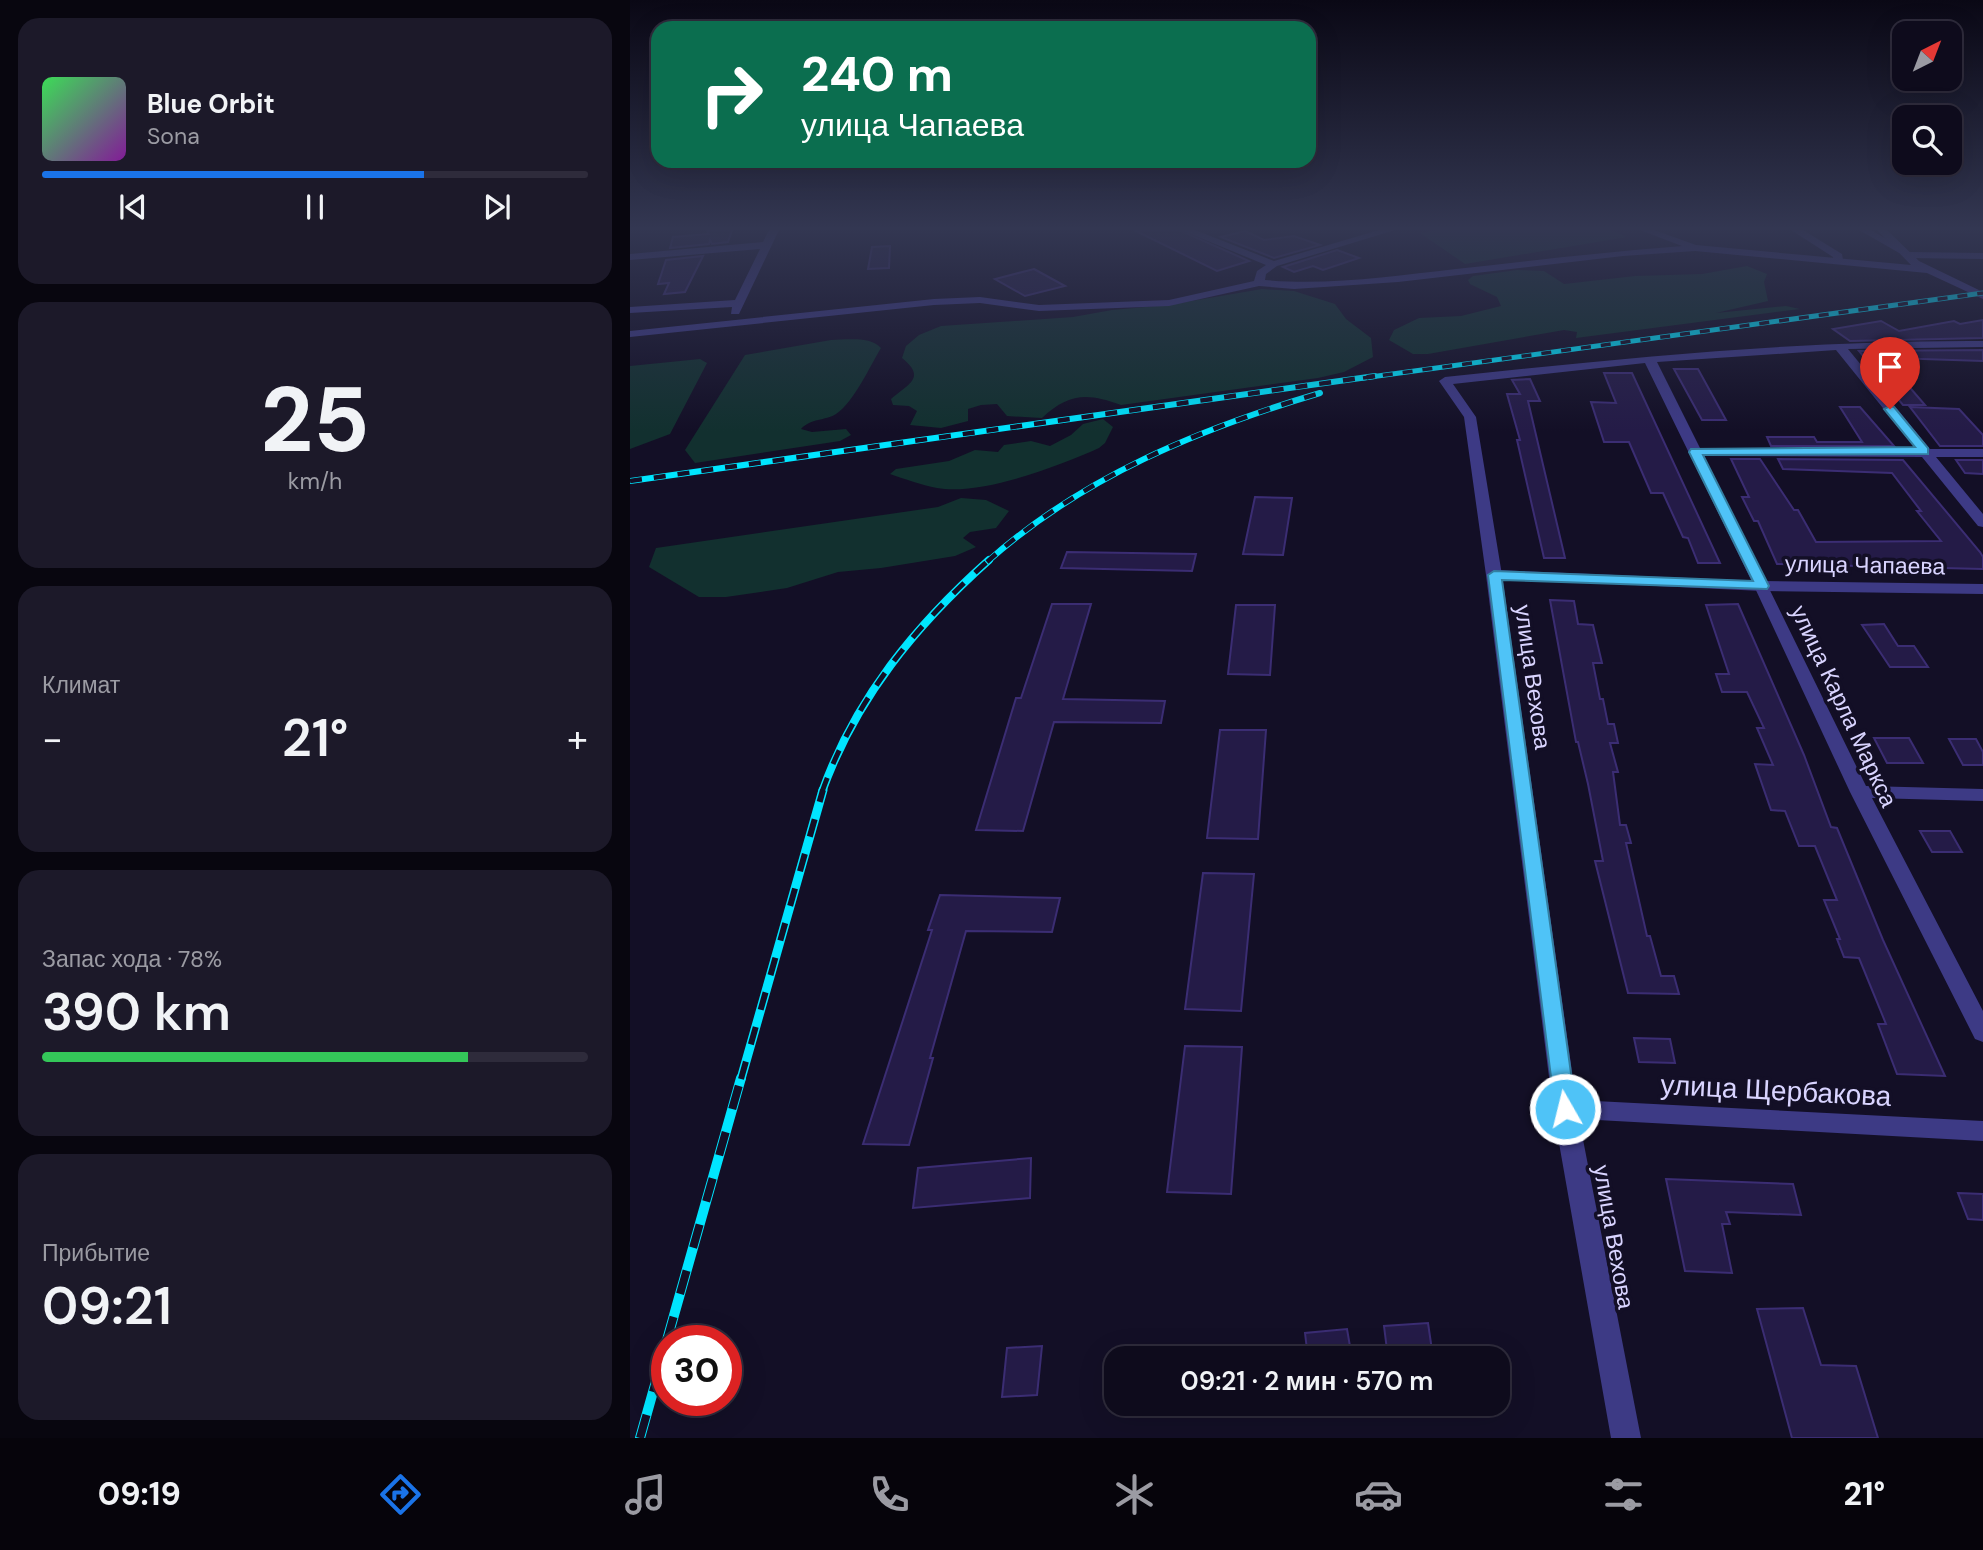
<!DOCTYPE html>
<html lang="ru">
<head>
<meta charset="utf-8">
<style>
  body { margin:0; font-family:"DM Sans",sans-serif; background:#1c1929; color:#f1f3f6; height:100vh; display:flex; flex-direction:column; font-size:26px; white-space:nowrap }
  * { box-sizing:border-box; margin:0 }
  p { font-size:23px; color:#9b9ba3 }
  .icon { flex:none; width:38px; height:38px; fill:none; stroke:currentColor; stroke-width:2; stroke-linecap:round; stroke-linejoin:round }
  .map { position:relative; flex:1; overflow:hidden }
  .drawer { display:flex; flex-direction:column; gap:18px; padding:18px; background:#08060f; width:630px }
  .drawer>* { flex:none }
  .top-card { position:absolute; left:21px; top:21px; width:665px; height:147px; border-radius:21px; box-shadow:0 7px 28px #0002,0 0 0 2px #2e2b3b; background:#0b6e4f; color:#fff; overflow:hidden }
  .needle { width:46px; rotate:42deg }
  .controls { position:absolute; left:1262px; top:21px; display:grid; gap:14px }
  .controls a { display:grid; place-items:center; width:70px; height:70px; border-radius:14px; background:#0e0b1c; box-shadow:0 7px 28px #0002,0 0 0 2px #2e2b3b; font-size:35px }
  .speed { position:absolute; left:21px; top:1325px; display:flex; gap:14px; font-size:35px; font-weight:700; text-align:center }
  .speed>* { display:grid; place-content:center; width:91px; height:91px; border-radius:50%; background:#0e0b1c; box-shadow:0 7px 28px #0002,0 0 0 2px #2e2b3b; line-height:1 }
  .speed .limit { border:10px solid #d22; background:#fff; color:#111 }
  .pin { position:absolute; display:grid; place-items:center; width:60px; height:60px; color:#fff; margin:-72px -30px; border-radius:50% 50% 50% 0; rotate:-45deg; box-shadow:0 0 7px #0007 }
  .pin .icon { rotate:45deg }
  .me { position:absolute; width:77px; margin:-38px; rotate:352deg; stroke-linejoin:round; filter:drop-shadow(0 0 5px #0008) }
  .turn { display:flex; align-items:center; gap:24px; height:147px; padding:0 35px; font-size:32px }
  .turn .icon { width:91px; height:91px; stroke-width:2.5 }
  .turn b { display:block; font-size:49px; line-height:60px }
  .big { font-size:52px; font-weight:600; line-height:1.1 }
  .drawer .widget { flex:1; display:flex; flex-direction:column; justify-content:center; gap:10px; min-width:0; padding:0 24px; border-radius:21px; background:#1c1929 }
  .drawer .dial { align-items:center; gap:0 }
  .dial b { font-size:91px; line-height:1 }
  .song { display:flex; align-items:center; gap:21px }
  .cover { width:84px; height:84px; border-radius:10px; background:linear-gradient(135deg,hsl(130 70% 55%),hsl(290 70% 35%)) }
  .played { height:7px; border-radius:4px; background:linear-gradient(90deg,#1a73e8 70%,#2e2b3b 70%) }
  .keys { display:flex; justify-content:space-around; direction:ltr }
  .heat { display:flex; justify-content:space-between; align-items:center; font-size:38px; direction:ltr }
  .charge { height:10px; border-radius:5px; background:linear-gradient(90deg,#34c759 78%,#2e2b3b 0) }
  .trip { position:absolute; left:474px; top:1346px; width:406px; height:70px; border-radius:21px; background:#0e0b1c; box-shadow:0 7px 28px #0002,0 0 0 2px #2e2b3b; font-weight:600; line-height:70px; text-align:center }
  .tab-bar { display:flex; height:112px; justify-content:space-around; align-items:center; background:#06040b; color:#9b9ba3 }
  .tab-bar .icon { width:49px; height:49px }
  .tab-bar .on { color:#1a73e8 }
  .tab-bar b { font-size:32px; color:#f1f3f6 }
  main { display:flex; flex:1; min-height:0 }
  .map>svg:first-child { display:block }
  .green { fill:#12302f }
  .building { fill:#241b47; stroke:#3b2d73; stroke-width:2 }
  .lines { fill:none; stroke-linecap:round; stroke-linejoin:round }
  .minor { fill:#3d3a85; fill-rule:evenodd }
  .tertiary { fill:#3d3a85; fill-rule:evenodd }
  .rail-far4-casing { stroke:#00e5ff; stroke-width:5 }
  .rail-far3-casing { stroke:#00e5ff; stroke-width:6 }
  .rail-far2-casing { stroke:#00e5ff; stroke-width:8 }
  .rail-far1-casing { stroke:#00e5ff; stroke-width:9 }
  .rail-casing { stroke:#00e5ff; stroke-width:10 }
  .rail-far4 { stroke:#130f26; stroke-width:3.5; stroke-dasharray:10; stroke-linecap:butt }
  .rail-far3 { stroke:#130f26; stroke-width:4.5; stroke-dasharray:12; stroke-linecap:butt }
  .rail-far2 { stroke:#130f26; stroke-width:5; stroke-dasharray:15; stroke-linecap:butt }
  .rail-far1 { stroke:#130f26; stroke-width:6; stroke-dasharray:18; stroke-linecap:butt }
  .rail { stroke:#130f26; stroke-width:8; stroke-dasharray:24; stroke-linecap:butt }
  .route { fill:#4fc3f7; stroke:#337fa1; stroke-width:2 }
  .labels { text-anchor:middle; stroke-width:7; stroke-linejoin:round; paint-order:stroke }
  .street-label { font-size:23px; fill:#d9d4ff; stroke:#130f26 }
  .near-street-label { font-size:28px; fill:#d9d4ff; stroke:#130f26 }
</style>
</head>
<body>
<main>
<section class="drawer">
<div class="widget">
<div class="song"><i class="cover"></i><div><b>Blue Orbit</b><p>Sona</p></div></div>
<div class="played"></div>
<div class="keys"><svg class="icon" aria-label="previous" viewBox="0 0 24 24"><path d="M18 5L8 12l10 7zM5 5v14"/></svg><svg class="icon" aria-label="pause" viewBox="0 0 24 24"><path d="M8 5v14M16 5v14"/></svg><svg class="icon" aria-label="next" viewBox="0 0 24 24"><path d="M6 5l10 7-10 7zM19 5v14"/></svg></div>
</div>
<div class="widget dial"><b>25</b><p>km/h</p></div>
<div class="widget"><p>Климат</p>
<div class="heat"><a>−</a><b class="big">21°</b><a>+</a></div>
</div>
<div class="widget"><p>Запас хода · 78%</p><b class="big">390 km</b><div class="charge"></div></div>
<div class="widget"><p>Прибытие</p><b class="big">09:21</b></div>
</section>
<div class="map">
<svg width="1353" height="1438" viewBox="0 0 1353 1438">
  <rect width="100%" height="100%" fill="#130f26"/>
  <!-- green -->
  <g class="green">
    <polygon points="806,230 981,230 997,237 835,264 790,233"/>
    <polygon points="1117,266 1137,274 1134,282 1138,301 1086,313 1156,306 1170,309 946,338 947,332 934,330 798,354 783,354 759,340 764,330 789,318 831,316 871,306 867,297 840,284 838,280 843,276 887,270 914,271 934,284 1005,276 1072,274"/>
    <path d="M632,289L664,291L705,304L716,319L741,338L743,357L714,372L688,378L491,405C459,393 439,392 412,418L377,416L367,404L351,405L338,409V421L311,428L280,425L287,411L279,406L263,405L261,399C278,384 297,378 272,358L276,346L289,335L311,326L443,317L482,310L538,305Z"/>
    <path d="M201,340C216,340 240,336 251,348C240,366 224,402 206,414C195,421 181,418 171,429L182,432L216,429L221,435L210,441L65,463L55,450L115,355Z"/>
    <polygon points="70,359 77,363 40,434 0,449 0,366"/>
    <path d="M473,419L483,427L475,443L469,448C429,466 351,496 307,488C291,485 275,479 260,474L266,469L319,461L345,450L368,452L374,445L401,441L420,446L441,435L453,424Z"/>
    <polygon points="331,498 356,500 379,511 366,528 340,532 333,538 346,547 325,556 251,568 208,572 157,588 96,597 69,597 19,567 26,548 308,507"/>
  </g>
  <!-- building -->
  <g class="building">
    <polygon points="77,230 102,230 98,242 82,244 80,240 79,244 40,248 43,237 79,234"/>
    <polygon points="504,230 549,230 619,261 587,271"/>
    <polygon points="615,231 634,240 664,236 690,245 644,258 591,237"/>
    <polygon points="260,246 259,268 238,269 242,247"/>
    <polygon points="707,250 729,258 693,270 683,266 664,272 653,267"/>
    <polygon points="73,256 55,292 34,294 39,283 28,284 36,260"/>
    <polygon points="404,269 435,286 395,296 365,279"/>
    <polygon points="1353,320 1353,338 1220,341 1203,329 1251,321 1269,331 1324,321 1330,324"/>
    <polygon points="1353,350 1353,361 1263,358 1277,377 1275,378 1269,375 1295,405 1273,405 1229,351"/>
    <polygon points="1044,369 1068,369 1096,420 1072,420"/>
    <polygon points="974,373 1002,373 1090,563 1068,563 1058,538 1053,537 1033,493 1021,493 999,442 974,442 961,402 986,403"/>
    <polygon points="900,379 910,401 898,401 935,558 914,558 887,440 890,440 877,394 890,394 882,380"/>
    <polygon points="1210,407 1230,407 1264,446 1141,446 1137,437 1184,437 1187,442 1232,442"/>
    <polygon points="1280,407 1329,409 1353,435 1353,446 1310,446"/>
    <polygon points="1101,459 1130,459 1164,510 1168,510 1186,542 1311,541 1287,511 1291,511 1262,473 1153,469 1148,459 1273,460 1350,552 1353,557 1353,569 1147,564 1128,521 1124,521 1112,497 1119,497"/>
    <polygon points="1326,460 1353,460 1353,474 1335,473"/>
    <polygon points="625,497 662,498 653,555 613,554"/>
    <polygon points="437,552 566,554 562,571 431,568"/>
    <polygon points="920,600 944,601 948,624 963,625 972,663 963,663 970,699 973,699 978,724 984,724 988,743 980,743 988,772 983,772 990,825 996,825 1001,843 996,843 1005,883 1017,936 1020,936 1031,976 1044,976 1049,994 998,993 965,861 973,861 958,784 948,742 946,742"/>
    <polygon points="422,604 461,604 433,699 535,701 531,723 424,722 393,831 346,830 386,698 391,698"/>
    <polygon points="1108,604 1174,755 1201,827 1207,828 1253,940 1315,1076 1267,1074 1248,1024 1256,1024 1229,958 1214,957 1207,939 1210,939 1194,900 1207,900 1185,846 1169,846 1155,811 1141,810 1125,764 1143,765 1127,728 1134,728 1117,692 1092,692 1086,674 1099,674 1076,605"/>
    <polygon points="606,605 645,605 640,675 598,674"/>
    <polygon points="1254,624 1268,646 1284,646 1298,667 1260,667 1232,625"/>
    <polygon points="590,730 636,730 628,839 577,838"/>
    <polygon points="1244,738 1279,738 1293,763 1257,763"/>
    <polygon points="1319,739 1346,739 1353,752 1353,765 1333,765"/>
    <polygon points="1290,831 1320,831 1332,852 1302,852"/>
    <polygon points="573,873 624,874 611,1011 555,1009"/>
    <polygon points="310,895 430,898 422,932 336,931 300,1058 303,1058 279,1145 233,1144 302,930 298,930"/>
    <polygon points="1004,1038 1040,1039 1045,1063 1009,1062"/>
    <polygon points="555,1046 612,1047 601,1194 537,1192"/>
    <polygon points="401,1158 400,1198 283,1208 288,1168"/>
    <polygon points="1036,1179 1163,1184 1171,1215 1096,1212 1100,1224 1092,1224 1102,1273 1055,1271"/>
    <polygon points="1328,1193 1353,1194 1353,1220 1338,1219"/>
    <polygon points="1173,1308 1191,1365 1226,1366 1248,1438 1162,1438 1127,1309"/>
    <polygon points="798,1323 803,1357 758,1358 754,1326"/>
    <polygon points="717,1329 722,1358 678,1358 675,1333"/>
    <polygon points="412,1346 407,1395 372,1397 377,1348"/>
  </g>
  <g class="lines">
    <!-- minor -->
    <g class="minor">
      <polygon points="139,230 149,230 109,314 101,314 102,307 0,313 0,307 105,300 130,249 0,260 0,254 133,242"/>
      <path d="M551,230H565L644,261L749,230H765L647,266L636,274L635,280C698,286 763,276 826,269C906,260 985,251 1065,245L1070,248L1065,251L993,256L768,282L664,289L629,286L539,306L409,311L350,303L304,305L0,337V331L304,299L350,297L409,305L539,300L624,281L627,271L636,265Z"/>
      <polygon points="1161,230 1173,230 1212,254 1213,260 1204,262 1203,257"/>
      <polygon points="1229,230 1241,230 1279,252 1353,253 1353,259 1278,258"/>
      <path d="M1353,341V347L1218,349L1300,449H1353V457H1306L1353,514V527L1348,526L1292,457L1074,456L1236,786L1353,789V801L1242,798L1353,1011V1042L1345,1039L1342,1033L1220,792L1124,586L1015,363L823,384L846,417L872,575L946,1100L1353,1121V1141L949,1119L1011,1438H981L923,1109L856,575L834,417L809,381L815,377C994,358 1172,340 1353,341ZM1206,350L1286,449L1070,448L1027,362Z"/>
    </g>
    <!-- tertiary -->
    <g class="tertiary">
      <polygon points="1010,230 1024,230 1066,245 1281,265 1247,230 1257,230 1289,261 1353,292 1353,299 1297,273 1065,251"/>
      <polygon points="864,570 1132,581 1353,584 1353,594 1132,591 859,578 856,575"/>
    </g>
    <!-- rail-far4 casing -->
    <g class="rail-far4-casing">
      <polyline id="rail-far4" points="733,378 1353,293"/>
    </g>
    <!-- rail-far3 casing -->
    <g class="rail-far3-casing">
      <g id="rail-far3">
        <polyline points="0,481 745,376"/>
        <path d="M357,562C452,477 569,429 690,393"/>
      </g>
    </g>
    <!-- rail-far2 casing -->
    <g class="rail-far2-casing">
      <path id="rail-far2" d="M192,792C225,699 286,625 359,560"/>
    </g>
    <!-- rail-far1 casing -->
    <g class="rail-far1-casing">
      <polyline id="rail-far1" points="111,1079 193,790"/>
    </g>
    <!-- rail casing -->
    <g class="rail-casing">
      <g id="rail">
        <polyline points="37,1340 111,1078"/>
        <polyline points="10,1438 37,1342"/>
      </g>
    </g>
    <!-- rail-far4 -->
    <use href="#rail-far4" class="rail-far4"/>
    <!-- rail-far3 -->
    <use href="#rail-far3" class="rail-far3"/>
    <!-- rail-far2 -->
    <use href="#rail-far2" class="rail-far2"/>
    <!-- rail-far1 -->
    <use href="#rail-far1" class="rail-far1"/>
    <!-- rail -->
    <use href="#rail" class="rail"/>
  </g>
  <!-- sky -->
  <linearGradient id="sky" x2="0" y2="1"><stop stop-color="#0a0815"/><stop offset="0.53" stop-color="#333752"/><stop offset="1" stop-color="#333752" stop-opacity="0"/></linearGradient>
  <rect width="1353" height="431" fill="url(#sky)"/>
  <!-- route -->
  <polygon class="route" points="1260,406 1264,407 1298,448 1298,454 1073,455 1139,586 1137,589 872,580 946,1109 943,1115 935,1117 928,1115 925,1109 858,575 864,571 1123,581 1059,452 1061,449 1285,447 1254,409"/>
  <g class="labels">
    <!-- street labels -->
    <g class="street-label">
      <text transform="translate(1235 565) rotate(1)" y="8">улица Чапаева</text>
      <text transform="translate(903 677) rotate(82)" y="8">улица Вехова</text>
      <text transform="translate(1214 706) rotate(65)" y="8">улица Карла Маркса</text>
      <text transform="translate(984 1237) rotate(80)" y="8">улица Вехова</text>
    </g>
    <!-- near-street labels -->
    <g class="near-street-label">
      <text transform="translate(1146 1090) rotate(3)" y="10">улица Щербакова</text>
    </g>
  </g>
</svg>
<div class="controls">
<a><svg class="needle" viewBox="-14 -14 28 28"><path d="M0-13l5 13h-10z" fill="#e53935"/><path d="M0 13l5-13h-10z" fill="#9b9ba3"/></svg></a>
<a><svg class="icon" aria-label="search" viewBox="0 0 24 24"><circle cx="10" cy="10" r="6"/><path d="M15 15l6 6"/></svg></a>
</div>
<div class="speed"><div class="limit">30</div></div>
<div class="pin" style="left:1260px;top:409px;background:#d93025"><svg class="icon" aria-label="arrive" viewBox="0 0 24 24"><path d="M6 21V4h12l-3 4 3 4H6"/></svg></div>
<svg class="me" style="left:935px;top:1109px" viewBox="-20 -20 40 40"><circle r="17" fill="#4fc3f7" stroke="#fff" stroke-width="3"/><path d="M0-11L8 9 0 5-8 9z" fill="#fff"/></svg>
<div class="trip">09:21 · 2 мин · 570 m</div>
<div class="top-card">
<div class="turn"><svg class="icon" aria-label="right" viewBox="0 0 24 24"><path d="M7 20v-9h11M14 6l5 5-5 5"/></svg><div><b>240 m</b>улица Чапаева</div></div>
</div>
</div>
</main>
<nav class="tab-bar">
<b>09:19</b>
<svg class="icon on" aria-label="directions" viewBox="0 0 24 24"><path d="M12 3l9 9-9 9-9-9zM9 14v-3h6M13 9l2 2-2 2"/></svg>
<svg class="icon" aria-label="music" viewBox="0 0 24 24"><path d="M9 18V5l10-2v13"/><circle cx="6" cy="18" r="3"/><circle cx="16" cy="16" r="3"/></svg>
<svg class="icon" aria-label="phone" viewBox="0 0 24 24"><path d="M5 4h4l2 5-3 2q2 4 5 5l2-3 5 2v4C11 20 4 13 5 4z"/></svg>
<svg class="icon" aria-label="climate" viewBox="0 0 24 24"><path d="M12 3v18M4 7l16 10M4 17L20 7"/></svg>
<svg class="icon" aria-label="car" viewBox="0 0 24 24"><path d="M5 17H2v-5l4-1 3-4h7l3 4 3 1v5h-3M9 17h6M6 11h13"/><circle cx="7" cy="17" r="2"/><circle cx="17" cy="17" r="2"/></svg>
<svg class="icon" aria-label="filters" viewBox="0 0 24 24"><path d="M4 7h16M4 17h16"/><circle cx="9" cy="7" r="2"/><circle cx="15" cy="17" r="2"/></svg>
<b>21°</b>
</nav>
</body>
</html>
